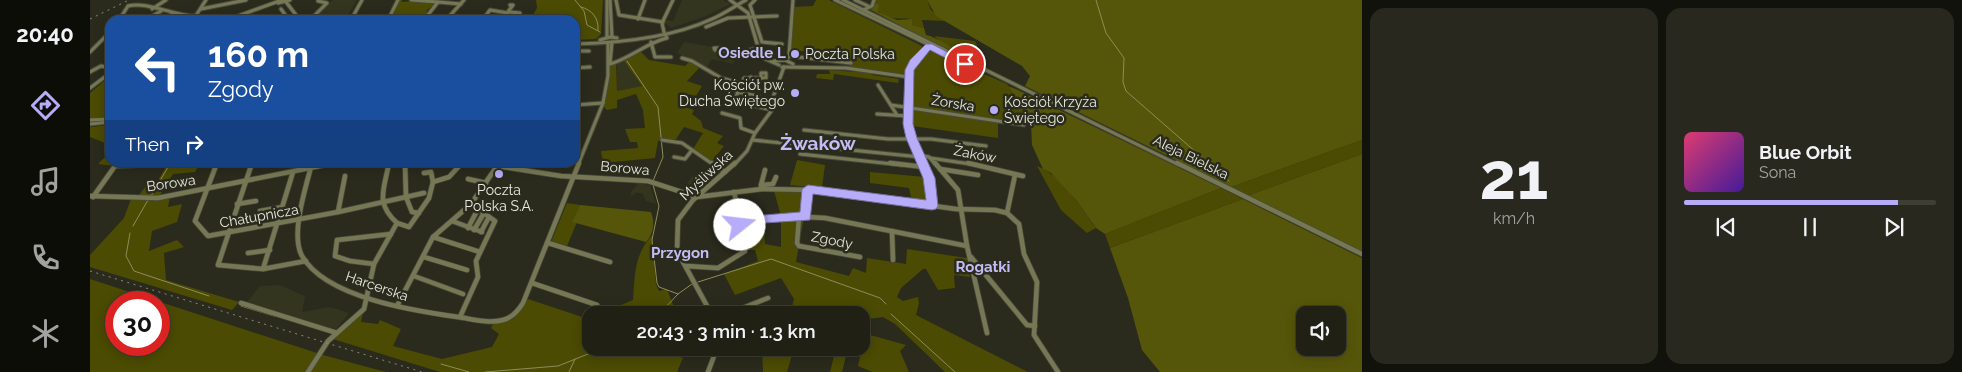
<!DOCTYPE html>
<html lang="en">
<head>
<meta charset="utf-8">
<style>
  body { margin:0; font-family:Raleway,sans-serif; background:#28281e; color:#f1f3f6; height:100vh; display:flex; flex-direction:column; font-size:19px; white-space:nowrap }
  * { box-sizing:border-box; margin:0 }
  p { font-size:16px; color:#a2a3a0 }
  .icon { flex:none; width:28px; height:28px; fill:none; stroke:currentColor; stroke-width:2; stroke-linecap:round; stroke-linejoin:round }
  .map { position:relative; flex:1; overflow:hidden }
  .details { display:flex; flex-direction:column; gap:8px; padding:8px; background:#12120c; width:600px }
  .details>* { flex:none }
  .guide { position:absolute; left:15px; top:15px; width:475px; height:152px; border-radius:15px; box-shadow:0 2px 12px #0003,0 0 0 1px #3d3e34; background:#1a4fa0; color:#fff; overflow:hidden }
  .buttons { position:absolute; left:1206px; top:306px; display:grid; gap:10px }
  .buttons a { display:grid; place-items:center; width:50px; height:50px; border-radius:10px; background:#202015; box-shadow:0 2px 12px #0003,0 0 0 1px #3d3e34; font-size:25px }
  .speed { position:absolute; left:15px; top:291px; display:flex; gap:10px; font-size:25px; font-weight:700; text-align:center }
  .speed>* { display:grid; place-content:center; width:65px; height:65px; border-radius:50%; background:#202015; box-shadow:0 2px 12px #0003,0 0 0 1px #3d3e34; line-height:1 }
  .speed .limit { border:8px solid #d22; background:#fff; color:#111 }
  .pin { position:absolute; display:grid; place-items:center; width:42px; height:42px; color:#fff; margin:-21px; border:2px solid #fff; border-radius:50%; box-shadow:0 1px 5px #0007 }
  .me { position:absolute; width:55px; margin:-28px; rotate:74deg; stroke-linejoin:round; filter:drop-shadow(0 0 4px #0008) }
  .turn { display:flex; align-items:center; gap:18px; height:105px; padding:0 20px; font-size:22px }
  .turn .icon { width:65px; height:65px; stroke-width:2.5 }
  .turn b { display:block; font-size:35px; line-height:42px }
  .then { display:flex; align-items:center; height:48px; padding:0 20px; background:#0003; gap:10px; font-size:19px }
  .details .card { flex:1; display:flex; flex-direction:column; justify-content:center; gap:8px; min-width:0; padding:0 18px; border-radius:15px; background:#28281e }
  .details .dial { align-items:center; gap:0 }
  .dial b { font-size:65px; line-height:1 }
  .song { display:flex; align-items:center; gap:15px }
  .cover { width:60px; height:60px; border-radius:8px; background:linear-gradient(135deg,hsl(340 70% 55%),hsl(260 70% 35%)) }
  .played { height:5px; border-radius:2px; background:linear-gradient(90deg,#b6acf8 85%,#3d3e34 85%) }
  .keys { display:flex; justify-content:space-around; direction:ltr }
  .details .tiles { flex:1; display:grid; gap:8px; grid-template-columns:repeat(2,1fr) }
  .trip { position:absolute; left:492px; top:306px; width:288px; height:50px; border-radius:15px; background:#202015; box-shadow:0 2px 12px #0003,0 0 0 1px #3d3e34; font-weight:600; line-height:50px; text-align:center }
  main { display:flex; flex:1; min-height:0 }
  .tab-bar { display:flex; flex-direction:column; width:90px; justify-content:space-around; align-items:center; background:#0d0d08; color:#a2a3a0 }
  .tab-bar .icon { width:35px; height:35px }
  .tab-bar .selected { color:#b6acf8 }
  .tab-bar b { font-size:22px; color:#f1f3f6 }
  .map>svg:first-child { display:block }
  .built { fill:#34351f }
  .green { fill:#4b4b03; fill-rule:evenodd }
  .forest { fill:#56560a; fill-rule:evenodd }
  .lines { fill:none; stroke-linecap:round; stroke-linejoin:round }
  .stream { stroke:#8d8d5a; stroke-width:1 }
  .minor-far1-casing { stroke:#48493b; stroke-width:5 }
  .minor-casing { stroke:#48493b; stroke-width:6 }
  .minor-far1 { stroke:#767855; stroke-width:3 }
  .minor { stroke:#767855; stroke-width:4.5 }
  .rail { stroke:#898a7e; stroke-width:1; stroke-dasharray:2 4.5; stroke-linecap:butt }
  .route { fill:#b6acf8; stroke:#7670a1 }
  .poi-dot { fill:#b6acf8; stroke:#2a2b1c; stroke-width:2 }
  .labels { text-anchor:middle; stroke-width:5; stroke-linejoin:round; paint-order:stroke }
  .poi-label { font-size:14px; fill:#e7e8de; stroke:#2a2b1c; text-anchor:start }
  .street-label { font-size:14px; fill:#e7e8de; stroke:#2a2b1c }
  .neighbourhood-label { font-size:15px; font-weight:bold; fill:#c3bcf6; stroke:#2a2b1c }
  .district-label { font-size:19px; font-weight:bold; fill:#c3bcf6; stroke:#2a2b1c }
</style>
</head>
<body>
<main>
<nav class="tab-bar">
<b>20:40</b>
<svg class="icon selected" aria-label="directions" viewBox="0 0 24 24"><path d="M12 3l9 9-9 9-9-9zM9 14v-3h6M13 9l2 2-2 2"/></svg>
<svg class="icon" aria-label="music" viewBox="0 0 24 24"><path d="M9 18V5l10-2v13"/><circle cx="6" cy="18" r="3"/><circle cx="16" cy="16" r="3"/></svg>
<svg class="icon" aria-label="phone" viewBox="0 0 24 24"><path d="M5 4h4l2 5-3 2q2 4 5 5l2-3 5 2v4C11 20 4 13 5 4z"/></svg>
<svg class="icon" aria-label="climate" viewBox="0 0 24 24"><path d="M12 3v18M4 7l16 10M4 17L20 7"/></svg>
</nav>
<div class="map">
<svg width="1272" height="372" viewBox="0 0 1272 372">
  <rect width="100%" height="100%" fill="#2a2b1c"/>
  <!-- built -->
  <g class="built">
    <polygon points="243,0 267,0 255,20 223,20"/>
    <polygon points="592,0 633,0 640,4 616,16 581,28 575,23 576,20 583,21"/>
    <polygon points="594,42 636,49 649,53 643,64 622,59 616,68 587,53"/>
    <polygon points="534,61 552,86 527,91 527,63"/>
    <polygon points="603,175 618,183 605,194 593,189"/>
    <polygon points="549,183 560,185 566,204 556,201 552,193 546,193 540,197 542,190"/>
    <polygon points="190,285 215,296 212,312 240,307 259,313 244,332 155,304 170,286"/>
  </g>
  <!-- green -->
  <g class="green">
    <polygon points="310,0 312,0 312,2 323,1 345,4 336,11 338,12 335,18 301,19"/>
    <polygon points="446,0 513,0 511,34 506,39 485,40 485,20 440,20 447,8"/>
    <polygon points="726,0 739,0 820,40 832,46 832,49 822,60 815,74 754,67 762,64 733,58 734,52 704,51 701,54 703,7 723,6"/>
    <path d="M784,0H837L841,10L855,21L832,20L834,28L821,25V19C806,18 795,21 783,6Z"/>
    <polygon points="844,36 885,41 887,45 883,58 852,43"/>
    <path d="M839,50L917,84L941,123L933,122V124L821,107V92L825,77L822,76C823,64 831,57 839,50Z"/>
    <polygon points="550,51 559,60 595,66 600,61 610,67 597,81 612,86 606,96 593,93 588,105 604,110 602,114 611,121 613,128 633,136 627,143 634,146 622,161 603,149 613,133 594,127 586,139 568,141 565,158 513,163 511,151 548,148 547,142 540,142 535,129 555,128 553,110 546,94 527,100 527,108 517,110 514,107 520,65 526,62 527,91 552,86 534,61"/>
    <polygon points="739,70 781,73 782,75 809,79 808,83 744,74 743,80 726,78 727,74 740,74"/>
    <polygon points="20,76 20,117 0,118 0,93"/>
    <polygon points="821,109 908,122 908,138 822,126"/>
    <polygon points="20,125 20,145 0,137 0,127"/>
    <polygon points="1272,140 1272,154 1157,196 1141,187"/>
    <polygon points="20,152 20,162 110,163 105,172 83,174 70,195 72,197 49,195 59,182 67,182 76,167 73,167 75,165 25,166 8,164"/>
    <polygon points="707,160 735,165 732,188 700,185"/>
    <path d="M947,166C973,176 990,207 1006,228L997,233L971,210Z"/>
    <polygon points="780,172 835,177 839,201 822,201 819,188 780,183"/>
    <polygon points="1131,188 1153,199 1020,248 1015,234"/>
    <polygon points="684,191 716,192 714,215 691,216"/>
    <polygon points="80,197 78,207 92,204 87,222 62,231 59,251 87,240 94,247 74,253 76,280 149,302 142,310 0,267 0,255 34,218 41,199"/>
    <polygon points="477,203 490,205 483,221 487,222 477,246 461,242"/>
    <polygon points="691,217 714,217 706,262 759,276 763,268 776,273 777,258 816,264 817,249 877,258 880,277 864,275 865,288 848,290 836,269 833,269 811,288 807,297 813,301 828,297 829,303 826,315 938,372 855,372 805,324 793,317 771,320 771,315 690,315 702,307 704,299 691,278 645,295 634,274 668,261 665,250 657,250 654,232 674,230 675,244 691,247"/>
    <path d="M562,235L566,284L569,291L577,289L587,315H507L543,300C545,275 544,255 562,235Z"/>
    <path d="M0,279L233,355L296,372H0ZM26,302H69V345H26Z"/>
    <polygon points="438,299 498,319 501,317 501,348 573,348 575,352 593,358 587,372 350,372 243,339 273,313 271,322 288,324 290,320 311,329 303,346 352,359 402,347 409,334 401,328 403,324 423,319"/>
    <polygon points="780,335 816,345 810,351 819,372 782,372 768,366 774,336"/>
    <polygon points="672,348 704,348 697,372 673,372"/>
    <polygon points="746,348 758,348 752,372 740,372"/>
  </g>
  <!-- forest -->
  <g class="forest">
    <polygon points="837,0 1272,0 1272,140 1141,187 935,86 940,76 932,66 846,16"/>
    <path d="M786,4H789L788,12L807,20L822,19V25L834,28L836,35C848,37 868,53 883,58L882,61L841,42L779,9Z"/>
    <polygon points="918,86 928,90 1131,188 1015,234 1006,228 986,200 961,173 953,169 942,145 941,123"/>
    <polygon points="1272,154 1272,252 1157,196"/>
    <path d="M1153,199L1272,258V372H1070L1052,350L1038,298L1020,248ZM1215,315H1248V348H1215Z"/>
    <path d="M490,205L561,212C565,223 564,233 556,242L482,222Z"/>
  </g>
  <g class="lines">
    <!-- stream -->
    <g class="stream">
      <polyline points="485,0 494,11 497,25 510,32"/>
      <polyline points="1006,0 1016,33 1034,58 1033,82 1036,91 1139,181"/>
      <path d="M491,7C502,10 509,18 508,30"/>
      <polyline points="537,61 568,107 573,157 563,181"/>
      <polyline points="563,185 569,206 562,240 567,283 569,287 588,294"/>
      <polyline points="61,196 81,162"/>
      <polyline points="43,226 58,200"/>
      <polyline points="40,233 36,256 44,271 119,296"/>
      <polyline points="608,282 681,259 790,298 796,304"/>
      <polyline points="151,306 184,316"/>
      <polyline points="574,309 588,294 602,284"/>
      <polyline points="801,314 865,372"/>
      <polyline points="567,315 572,311"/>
      <polyline points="351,364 379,372"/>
      <polyline points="395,372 468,366 513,348"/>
      <polyline points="479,372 485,359"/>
    </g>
    <!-- minor-far1 casing -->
    <g class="minor-far1-casing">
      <g id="minor-far1">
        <polyline points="321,0 348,2"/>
        <polyline points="517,0 517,37"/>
        <polyline points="520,0 522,37"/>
        <polyline points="526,0 529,15 573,22"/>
        <polyline points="640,0 658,13 671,57 689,65"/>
        <polyline points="665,0 660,5 672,42 692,44"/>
        <polyline points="745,0 894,71"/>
        <polyline points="753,0 1089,165"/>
        <polyline points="765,0 778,6"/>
        <polyline points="196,2 210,20"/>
        <polyline points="188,3 200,0"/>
        <polyline points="62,9 76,0"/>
        <polyline points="111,9 156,0"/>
        <polyline points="191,9 199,20"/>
        <polyline points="773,10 782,6 784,0"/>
        <polyline points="419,12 430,13 426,20"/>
        <polyline points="548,19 555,0"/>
        <path d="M29,20L38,6C57,1 84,16 106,16"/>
        <polyline points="56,20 71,11"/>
        <polyline points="75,20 82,14"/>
        <polyline points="103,20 116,0"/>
        <polyline points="137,20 192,0"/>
        <polyline points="220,20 237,3 228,1"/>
        <polyline points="261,20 272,0"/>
        <polyline points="298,20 308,0"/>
        <polyline points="334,20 348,2 371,4"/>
        <polyline points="356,20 374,0"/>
        <polyline points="388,20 390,17 394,18 400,10 418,13"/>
        <polyline points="412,20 423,5 420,5"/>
        <polyline points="616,27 638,18 687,16"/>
        <polyline points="574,32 572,23 583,0"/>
        <polyline points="510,40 520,37 527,38"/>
        <polyline points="561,42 565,57 581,57"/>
        <path d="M485,44C530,43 581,38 622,19C634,14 645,6 656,0"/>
        <polygon points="624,48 636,48 637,51 625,50"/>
        <polyline points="485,51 499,51"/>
        <polyline points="637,51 649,53 667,48"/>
        <polyline points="0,52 20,32"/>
        <polyline points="699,56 761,63"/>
        <polyline points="592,58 602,61 631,78 657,85 661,77"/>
        <polyline points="696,60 699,56 703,0"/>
        <polyline points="684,61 695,60 703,64"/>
        <polyline points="520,63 522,42"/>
        <path d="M520,64C541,58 556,43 577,38L575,34"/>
        <polyline points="692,67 756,68 819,77"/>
        <polyline points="485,68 500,67"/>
        <polyline points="0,72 11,66 20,68"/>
        <rect x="671" y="73" width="5" height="5"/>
        <polyline points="671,78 654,78 646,97 657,104 682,110"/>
        <polyline points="788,85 807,115"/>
        <polyline points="0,88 20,73"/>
        <polyline points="647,92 668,96 665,106"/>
        <polyline points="485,105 513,103"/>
        <polyline points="801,105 934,125"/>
        <polyline points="632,113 650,118 651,128 665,133"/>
        <polyline points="787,114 817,116"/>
        <polyline points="0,120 20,119"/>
        <polyline points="0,124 20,122"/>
        <polyline points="714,130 798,139 841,139 896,146"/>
        <polyline points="572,140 592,143 624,165"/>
        <polyline points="663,140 830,157"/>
        <polyline points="710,154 812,165"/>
        <polyline points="829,155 839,157 846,165"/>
        <polyline points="584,157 595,159 602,150"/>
        <polyline points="840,158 887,165"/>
        <polyline points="315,162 315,165"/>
        <polyline points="401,162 405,165"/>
        <polyline points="58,165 73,164"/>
        <polyline points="127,165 128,162"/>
        <polyline points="161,165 162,162"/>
        <polyline points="221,165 222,162"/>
        <polyline points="238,165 252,162"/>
        <polyline points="299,165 299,162"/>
        <polyline points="371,165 373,162"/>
        <polyline points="408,165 410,162"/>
        <polyline points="488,165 513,103 518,76 518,43"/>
        <polyline points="644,165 657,151 665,133 682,110 682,100 694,67"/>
        <polyline points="833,165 821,138 817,116 820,70 823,62 839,46"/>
      </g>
    </g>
    <!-- minor casing -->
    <g class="minor-casing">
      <g id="minor">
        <polyline points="127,163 105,221 118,236 248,212 334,193"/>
        <polyline points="162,163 128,265 173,269 216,261"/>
        <path d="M222,163C216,187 200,234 212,256C236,298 325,311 368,317C382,319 399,324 413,320C422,318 428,311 433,303L489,163"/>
        <polyline points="315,163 316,197 322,212 329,213"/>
        <polyline points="403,163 407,166 471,176 558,181 607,197 672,189 726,190 866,209 905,210 917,213 929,224 934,254 947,282 944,335 968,372"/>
        <polyline points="622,163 635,172"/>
        <polyline points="800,163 834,167"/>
        <polyline points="832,163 839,178 842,206"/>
        <polyline points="845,163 868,190 877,246 897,333"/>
        <polyline points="878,163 933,176"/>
        <polyline points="1087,163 1272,254"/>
        <polyline points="850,169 888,175"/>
        <polyline points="334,173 341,172 343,182"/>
        <polyline points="378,179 396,183"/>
        <polyline points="671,185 675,170"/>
        <polyline points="672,189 671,185 683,184 686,177"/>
        <polyline points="0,196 68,198 245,163"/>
        <polyline points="3,197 25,166 73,164"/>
        <polyline points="147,204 166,201"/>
        <polyline points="170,211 193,207"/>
        <polyline points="248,212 255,176"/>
        <polyline points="917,213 925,175"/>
        <polyline points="709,217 707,243 709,246 770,257"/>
        <polyline points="716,217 718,189"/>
        <polyline points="362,221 392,232"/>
        <polyline points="651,222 699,216 735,218 877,246"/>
        <polyline points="307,223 319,227 339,198 343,182 359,177 372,163"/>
        <polyline points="378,228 388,209"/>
        <polyline points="384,230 394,213"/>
        <polyline points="802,231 803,260"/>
        <polyline points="391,232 399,217"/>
        <polyline points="343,237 390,252"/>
        <polyline points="458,243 520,262"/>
        <polyline points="158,253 180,250"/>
        <polyline points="334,257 377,270"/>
        <polyline points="881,257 937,325 945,326"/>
        <polyline points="284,264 260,261 245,256 247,240 301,234"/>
        <polyline points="596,266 628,268 655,251 653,231 644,192"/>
        <polyline points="173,269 203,172"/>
        <polyline points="324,276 373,294"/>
        <polyline points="442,283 507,305 504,312"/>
        <polyline points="151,303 247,333"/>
        <polyline points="307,306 343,237 381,204 409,163"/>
        <polyline points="622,315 587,251 588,220 603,200 645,163"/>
        <polyline points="635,315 678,298"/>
        <polyline points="370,317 388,277 386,261 405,221 381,204"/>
        <path d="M218,372L238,341L274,309L284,264L307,223C285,203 294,190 299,163"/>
        <polyline points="618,372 627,348"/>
      </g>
    </g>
    <!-- minor-far1 -->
    <use href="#minor-far1" class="minor-far1"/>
    <!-- minor -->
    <use href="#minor" class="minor"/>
    <!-- rail -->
    <g class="rail">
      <polyline points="0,19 39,0"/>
      <polyline points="0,271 332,372"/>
    </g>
  </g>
  <!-- route -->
  <polygon class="route" points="836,44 842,44 880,64 871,66 840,50 824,70 823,124 827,138 845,178 848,206 846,209 842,210 723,194 720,220 674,223 656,226 650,230 646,228 645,222 651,217 710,212 712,189 718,185 836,200 833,178 816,138 813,124 815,70 820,60"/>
  <!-- markers -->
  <g class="poi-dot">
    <circle cx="705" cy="54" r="5"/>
    <circle cx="705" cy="93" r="5"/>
    <circle cx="904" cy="110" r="5"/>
    <circle cx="409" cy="174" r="5"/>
  </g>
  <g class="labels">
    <!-- poi labels -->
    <g class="poi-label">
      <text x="715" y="59">Poczta Polska</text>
      <text x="695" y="90" text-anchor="end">Kościół pw.<tspan x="695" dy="16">Ducha Świętego</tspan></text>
      <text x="914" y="107">Kościół Krzyża<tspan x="914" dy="16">Świętego</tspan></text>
      <text x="409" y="195" text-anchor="middle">Poczta<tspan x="409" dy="16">Polska S.A.</tspan></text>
    </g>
    <!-- street labels -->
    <g class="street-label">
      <text transform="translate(863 103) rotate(9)" y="5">Żorska</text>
      <text transform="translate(885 154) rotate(11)" y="5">Żaków</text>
      <text transform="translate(1101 157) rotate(26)" y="5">Aleja Bielska</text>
      <text transform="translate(535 168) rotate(5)" y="5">Borowa</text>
      <text transform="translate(616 175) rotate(-43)" y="5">Myśliwska</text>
      <text transform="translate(81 183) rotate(-8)" y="5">Borowa</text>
      <text transform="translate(169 216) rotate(-10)" y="5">Chałupnicza</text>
      <text transform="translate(742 240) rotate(11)" y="5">Zgody</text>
      <text transform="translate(287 286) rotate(19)" y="5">Harcerska</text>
    </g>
    <!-- neighbourhood labels -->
    <g class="neighbourhood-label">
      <text x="662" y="58">Osiedle L</text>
      <text x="590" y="258">Przygon</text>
      <text x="893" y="272">Rogatki</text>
    </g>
    <!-- district labels -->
    <g class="district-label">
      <text x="728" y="150">Żwaków</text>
    </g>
  </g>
</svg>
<div class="buttons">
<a><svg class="icon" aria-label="sound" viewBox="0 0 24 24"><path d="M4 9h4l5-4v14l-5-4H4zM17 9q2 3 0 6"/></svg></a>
</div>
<div class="speed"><div class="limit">30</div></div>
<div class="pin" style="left:875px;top:64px;background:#d93025"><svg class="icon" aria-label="arrive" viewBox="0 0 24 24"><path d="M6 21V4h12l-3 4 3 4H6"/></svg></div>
<svg class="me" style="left:650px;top:225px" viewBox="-20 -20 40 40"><circle r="19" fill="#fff"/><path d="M0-13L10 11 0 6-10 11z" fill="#b6acf8"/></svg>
<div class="trip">20:43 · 3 min · 1.3 km</div>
<div class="guide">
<div class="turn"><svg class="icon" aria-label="left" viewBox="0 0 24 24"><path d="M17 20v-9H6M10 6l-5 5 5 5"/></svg><div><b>160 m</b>Zgody</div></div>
<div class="then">Then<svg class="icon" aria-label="right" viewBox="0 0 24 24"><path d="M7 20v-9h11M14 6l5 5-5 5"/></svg></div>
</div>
</div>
<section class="details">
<div class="tiles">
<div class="card dial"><b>21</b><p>km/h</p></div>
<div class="card">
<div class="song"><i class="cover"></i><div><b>Blue Orbit</b><p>Sona</p></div></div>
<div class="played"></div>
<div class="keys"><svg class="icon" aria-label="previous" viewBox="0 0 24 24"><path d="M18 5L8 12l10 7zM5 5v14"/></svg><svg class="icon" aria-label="pause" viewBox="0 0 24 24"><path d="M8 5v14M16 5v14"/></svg><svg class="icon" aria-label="next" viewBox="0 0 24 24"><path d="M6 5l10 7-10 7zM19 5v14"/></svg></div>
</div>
</div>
</section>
</main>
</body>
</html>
